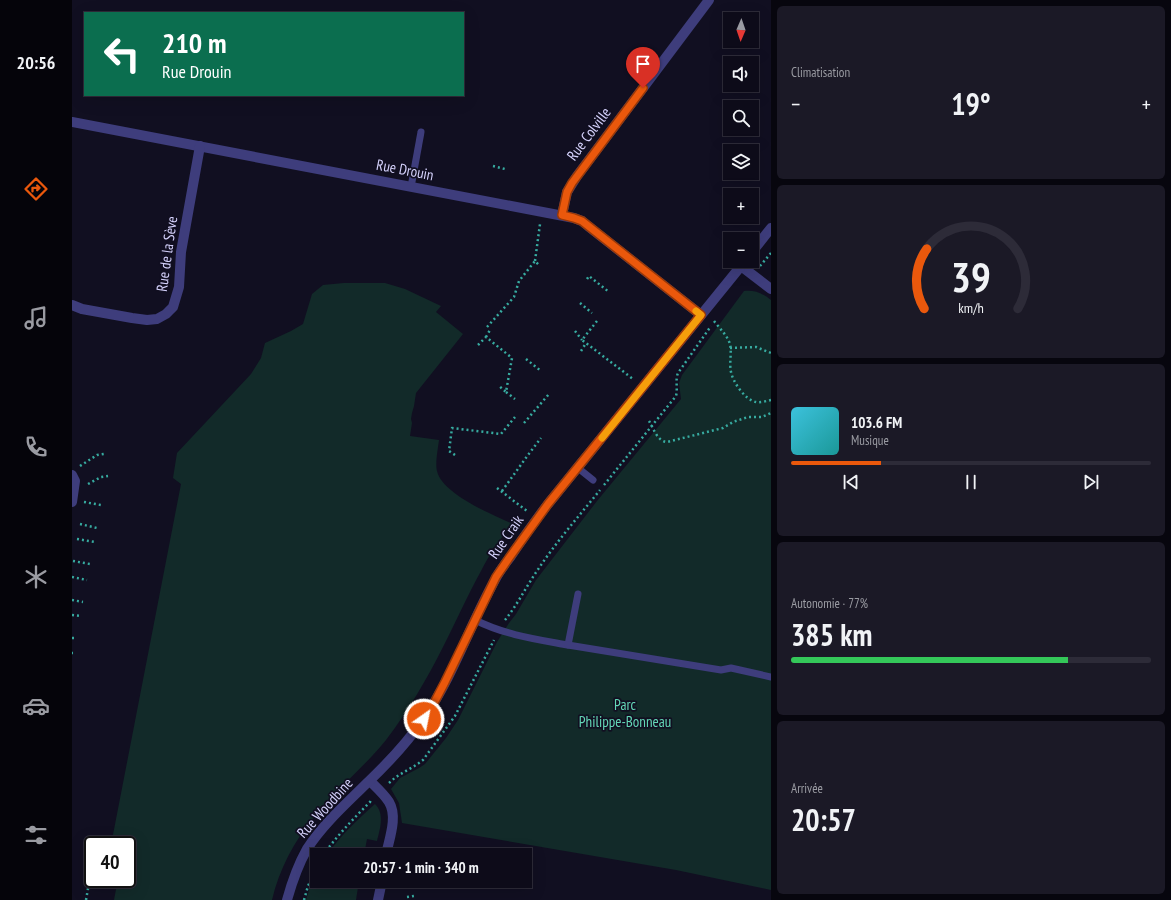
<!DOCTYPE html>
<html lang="fr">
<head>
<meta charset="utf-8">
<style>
  body { margin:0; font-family:"PT Sans Narrow",sans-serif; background:#1b1926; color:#f1f3f6; height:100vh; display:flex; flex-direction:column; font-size:15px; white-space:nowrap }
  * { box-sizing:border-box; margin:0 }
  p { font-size:13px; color:#9a9ba2 }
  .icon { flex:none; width:22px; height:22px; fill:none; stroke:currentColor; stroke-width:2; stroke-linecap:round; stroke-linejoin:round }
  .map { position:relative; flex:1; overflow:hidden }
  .details { display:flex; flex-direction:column; gap:6px; padding:6px; background:#07060e; width:400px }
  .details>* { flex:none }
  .banner { position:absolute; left:12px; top:12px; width:380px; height:84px; border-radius:0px; box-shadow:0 4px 16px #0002,0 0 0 1px #2d2b38; background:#0b6e4f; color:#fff; overflow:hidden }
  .needle { width:26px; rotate:182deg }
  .fabs { position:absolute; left:651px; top:12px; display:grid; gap:8px }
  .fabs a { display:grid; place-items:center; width:36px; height:36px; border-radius:0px; background:#0d0b19; box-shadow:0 4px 16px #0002,0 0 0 1px #2d2b38; font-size:20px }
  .speed { position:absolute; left:12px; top:836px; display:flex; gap:8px; font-size:20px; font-weight:700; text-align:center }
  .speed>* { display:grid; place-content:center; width:52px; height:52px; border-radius:50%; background:#0d0b19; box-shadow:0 4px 16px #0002,0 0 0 1px #2d2b38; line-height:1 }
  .speed .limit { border:2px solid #111; border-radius:6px; background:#fff; color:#111 }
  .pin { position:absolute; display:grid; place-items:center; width:34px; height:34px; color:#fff; margin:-41px -17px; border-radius:50% 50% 50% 0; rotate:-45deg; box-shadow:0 0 4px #0007 }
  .pin .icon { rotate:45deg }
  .me { position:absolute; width:44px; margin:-22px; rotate:33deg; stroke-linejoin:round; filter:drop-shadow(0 0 3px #0008) }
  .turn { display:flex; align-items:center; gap:14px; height:84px; padding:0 12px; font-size:18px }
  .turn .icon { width:52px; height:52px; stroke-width:2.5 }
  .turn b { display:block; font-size:28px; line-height:34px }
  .big { font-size:30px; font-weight:700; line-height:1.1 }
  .details .widget { flex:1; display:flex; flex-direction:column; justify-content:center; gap:6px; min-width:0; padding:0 14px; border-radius:6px; background:#1b1926 }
  .details .dial { align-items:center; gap:0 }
  .dial svg { height:104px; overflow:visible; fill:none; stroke:#2d2b38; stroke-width:7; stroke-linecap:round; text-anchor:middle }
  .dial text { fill:#f1f3f6; stroke:none }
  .song { display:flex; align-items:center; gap:12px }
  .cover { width:48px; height:48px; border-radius:6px; background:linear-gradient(135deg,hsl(190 70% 55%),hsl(180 70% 35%)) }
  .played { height:4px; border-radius:2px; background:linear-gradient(90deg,#ea580c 25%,#2d2b38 25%) }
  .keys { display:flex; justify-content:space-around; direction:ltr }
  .heat { display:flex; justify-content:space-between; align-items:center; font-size:22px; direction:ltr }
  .charge { height:6px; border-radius:3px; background:linear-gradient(90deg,#34c759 77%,#2d2b38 0) }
  .trip { position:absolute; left:238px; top:848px; width:222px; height:40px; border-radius:0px; background:#0d0b19; box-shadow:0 4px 16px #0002,0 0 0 1px #2d2b38; font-weight:700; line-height:40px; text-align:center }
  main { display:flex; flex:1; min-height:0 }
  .tabs { display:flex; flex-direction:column; width:72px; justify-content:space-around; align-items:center; background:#05040a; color:#9a9ba2 }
  .tabs .icon { width:28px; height:28px }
  .tabs .active { color:#ea580c }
  .tabs b { font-size:18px; color:#f1f3f6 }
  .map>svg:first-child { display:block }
  .green { fill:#122a29 }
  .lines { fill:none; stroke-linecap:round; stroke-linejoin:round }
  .path { stroke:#37aba0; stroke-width:2.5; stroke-dasharray:2 3; stroke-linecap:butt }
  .service { stroke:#3e3d7c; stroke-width:7 }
  .minor { stroke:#3e3d7c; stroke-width:10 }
  .tertiary { stroke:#3e3d7c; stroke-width:10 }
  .route-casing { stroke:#983908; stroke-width:10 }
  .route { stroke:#ea580c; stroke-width:7 }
  .slow { stroke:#f59e0b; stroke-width:7 }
  .labels { text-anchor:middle; stroke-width:3.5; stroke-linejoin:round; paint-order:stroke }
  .street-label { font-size:15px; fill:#d5d2fc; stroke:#110f21 }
  .park-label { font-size:15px; fill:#63d6b6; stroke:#110f21 }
</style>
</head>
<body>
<main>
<nav class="tabs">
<b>20:56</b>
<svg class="icon active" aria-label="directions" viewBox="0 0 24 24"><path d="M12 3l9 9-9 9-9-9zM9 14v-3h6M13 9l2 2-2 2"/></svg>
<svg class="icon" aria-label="music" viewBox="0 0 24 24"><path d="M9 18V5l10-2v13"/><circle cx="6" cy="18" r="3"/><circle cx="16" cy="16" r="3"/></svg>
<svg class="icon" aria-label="phone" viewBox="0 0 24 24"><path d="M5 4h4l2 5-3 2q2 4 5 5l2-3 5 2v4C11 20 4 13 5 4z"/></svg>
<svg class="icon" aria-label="climate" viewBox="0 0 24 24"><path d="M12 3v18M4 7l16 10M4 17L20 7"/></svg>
<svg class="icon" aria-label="car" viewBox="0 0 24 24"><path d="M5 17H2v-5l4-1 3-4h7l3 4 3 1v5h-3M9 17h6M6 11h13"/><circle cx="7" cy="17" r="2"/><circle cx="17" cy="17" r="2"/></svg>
<svg class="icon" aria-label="filters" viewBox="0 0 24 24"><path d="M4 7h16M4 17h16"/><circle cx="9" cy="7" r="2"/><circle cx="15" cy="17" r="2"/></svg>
</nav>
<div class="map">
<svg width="699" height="900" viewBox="0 0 699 900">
  <rect width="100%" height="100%" fill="#110f21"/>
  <!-- green -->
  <g class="green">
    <path d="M272,283H313L333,289L369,306L364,312L391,334L344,393L342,406L340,413L339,419L340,423L338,436L367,440C366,448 363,464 365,471C370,494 421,515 441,524C428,538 418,554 409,571C395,596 384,622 371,647C355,679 336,711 314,740C292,767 264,790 242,817C222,841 207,870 200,900H42L46,879H55V845H39L109,484L101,478L105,453L179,374L189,358L193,343L219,331L231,324L240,294L251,285Z"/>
    <path d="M672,291C683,290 690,293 699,300V890L604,870L330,823L327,803L319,789L328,778L347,768L353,764L374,738L386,720L425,642L437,623L444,614L464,580L525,501L609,399L607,383L610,375Z"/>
    <path d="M303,804C313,814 308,829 305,841L295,839L292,855H255C269,835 285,820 303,804Z"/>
    <polygon points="245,872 245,881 287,881 284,900 234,900 237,890"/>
  </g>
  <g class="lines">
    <!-- path -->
    <g class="path">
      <polyline points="421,166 433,169"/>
      <polyline points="463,261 468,224"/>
      <polyline points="688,266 699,253"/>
      <polyline points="515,279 517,276 537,292"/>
      <polyline points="508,303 520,313"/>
      <polyline points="525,321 510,340 561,379"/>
      <path d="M642,321C648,329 655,335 658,344C660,353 657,363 659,372C661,382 673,400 684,402C688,403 694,401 699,400"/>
      <polyline points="415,327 442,297 447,281 463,261 467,265"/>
      <polyline points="503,331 510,340"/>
      <polyline points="414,337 418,330"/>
      <polyline points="406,345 414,337 440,358 434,392 426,385"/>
      <polyline points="658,348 684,347 699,353"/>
      <polyline points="509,351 514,343"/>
      <polyline points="454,359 469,371"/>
      <polyline points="434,392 443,399"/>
      <path d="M577,421C582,429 585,441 595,442L651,428L661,422L676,417H690L699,413"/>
      <polyline points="452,423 477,394"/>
      <polyline points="383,455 377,451 380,428 429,434 443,417"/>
      <polyline points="8,466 25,455 32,454"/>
      <polyline points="16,484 29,477 36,476"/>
      <path d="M532,485L604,396C606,388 603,380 606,373L639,326"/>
      <polyline points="425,488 455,511"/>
      <polyline points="430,491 456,455 469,438"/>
      <polyline points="12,502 29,505"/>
      <polyline points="8,524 25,528"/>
      <polyline points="5,539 23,542"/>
      <polyline points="1,561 18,564"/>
      <polyline points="0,577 15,580"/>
      <polyline points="0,600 11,602"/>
      <polyline points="0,615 9,616"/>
      <path d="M433,620C446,604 455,585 467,568C485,541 507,516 528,490"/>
      <polyline points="0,638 4,638"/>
      <polyline points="0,653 1,653"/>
      <path d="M317,783C327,773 340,769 351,760L383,716L422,640"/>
      <path d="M251,855C265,836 281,819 298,802L299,799"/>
      <polyline points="335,897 342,896"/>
      <polyline points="14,900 17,883"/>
      <polyline points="232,900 236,886 245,867"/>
    </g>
    <!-- service -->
    <g class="service">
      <polyline points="339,187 349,132"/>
      <polyline points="506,468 521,480"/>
      <path d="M403,620C433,635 463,639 496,645L506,594"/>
      <polyline points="496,645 649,670 659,668 699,677"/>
    </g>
    <!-- minor -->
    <g class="minor">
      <polyline points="0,122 502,218 510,221 516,226 629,315"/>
      <polyline points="490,215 495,192 505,176 637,0"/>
      <polyline points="669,266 699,289"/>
      <polyline points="0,305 10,309 60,318 75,320 85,319 94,314 101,307 107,287 109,252 128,146"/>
      <polyline points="0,475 3,481 0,502"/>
      <path d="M298,781C304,787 312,794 317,802C326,817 317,839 314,855"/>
      <polyline points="306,900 310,881"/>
    </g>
    <!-- tertiary -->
    <g class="tertiary">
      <polyline points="680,252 699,228"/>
      <path d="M215,900C220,882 226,865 235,849C251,824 275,803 296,782C316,763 336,742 352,718C382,675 398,624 424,578C428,570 434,563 439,556C451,538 463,521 476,504L673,261"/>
    </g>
  </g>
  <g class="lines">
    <!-- route casing -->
    <g class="route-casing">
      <polyline id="route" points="352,719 363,701 373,682 424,577 437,558 476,504 629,315 510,221 502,218 490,215 495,192 500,183 571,88"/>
    </g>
    <!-- route -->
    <use href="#route" class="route"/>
    <!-- slow -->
    <polyline class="slow" points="530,438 629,315 624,311"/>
  </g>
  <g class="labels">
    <!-- street labels -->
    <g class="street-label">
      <text transform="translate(517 134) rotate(-53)" y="5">Rue Colville</text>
      <text transform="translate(333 170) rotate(11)" y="5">Rue Drouin</text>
      <text transform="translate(95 254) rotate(-82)" y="5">Rue de la Sève</text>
      <text transform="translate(434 537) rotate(-55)" y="5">Rue Craik</text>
      <text transform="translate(253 808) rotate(-48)" y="5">Rue Woodbine</text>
    </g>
    <!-- park labels -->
    <g class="park-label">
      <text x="553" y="710">Parc<tspan x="553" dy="17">Philippe-Bonneau</tspan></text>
    </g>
  </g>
</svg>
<div class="fabs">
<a><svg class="needle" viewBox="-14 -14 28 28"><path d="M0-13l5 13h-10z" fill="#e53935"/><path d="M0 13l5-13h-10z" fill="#9a9ba2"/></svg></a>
<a><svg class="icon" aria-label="sound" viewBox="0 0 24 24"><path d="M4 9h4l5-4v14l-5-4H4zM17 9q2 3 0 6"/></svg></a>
<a><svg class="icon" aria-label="search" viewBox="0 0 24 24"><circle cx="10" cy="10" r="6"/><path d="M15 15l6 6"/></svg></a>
<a><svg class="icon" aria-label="layers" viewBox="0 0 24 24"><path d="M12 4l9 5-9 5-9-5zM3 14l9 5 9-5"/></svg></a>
<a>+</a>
<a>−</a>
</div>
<div class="speed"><div class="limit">40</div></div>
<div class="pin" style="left:571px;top:88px;background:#d93025"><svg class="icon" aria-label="arrive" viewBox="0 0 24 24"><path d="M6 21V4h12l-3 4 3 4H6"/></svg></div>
<svg class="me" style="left:352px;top:719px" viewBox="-20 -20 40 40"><circle r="17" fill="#ea580c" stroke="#fff" stroke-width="3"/><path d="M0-11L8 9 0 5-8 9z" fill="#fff"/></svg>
<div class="trip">20:57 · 1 min · 340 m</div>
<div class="banner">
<div class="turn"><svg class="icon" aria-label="left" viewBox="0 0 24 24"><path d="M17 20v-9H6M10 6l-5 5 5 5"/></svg><div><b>210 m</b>Rue Drouin</div></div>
</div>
</div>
<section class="details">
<div class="widget"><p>Climatisation</p>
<div class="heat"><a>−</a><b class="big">19°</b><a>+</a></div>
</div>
<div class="widget dial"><svg viewBox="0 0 100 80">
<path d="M14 69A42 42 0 1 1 86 69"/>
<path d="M14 69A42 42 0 0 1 16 23" stroke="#ea580c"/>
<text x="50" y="56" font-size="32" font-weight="700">39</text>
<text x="50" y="72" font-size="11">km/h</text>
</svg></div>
<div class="widget">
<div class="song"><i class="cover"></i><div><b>103.6 FM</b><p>Musique</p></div></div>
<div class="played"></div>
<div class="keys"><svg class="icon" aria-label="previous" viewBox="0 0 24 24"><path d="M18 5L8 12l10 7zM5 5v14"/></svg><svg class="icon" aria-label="pause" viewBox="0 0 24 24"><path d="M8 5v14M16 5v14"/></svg><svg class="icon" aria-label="next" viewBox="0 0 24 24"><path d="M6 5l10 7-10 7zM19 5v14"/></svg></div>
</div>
<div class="widget"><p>Autonomie · 77%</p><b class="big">385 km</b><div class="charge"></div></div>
<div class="widget"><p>Arrivée</p><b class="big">20:57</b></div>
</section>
</main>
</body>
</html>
